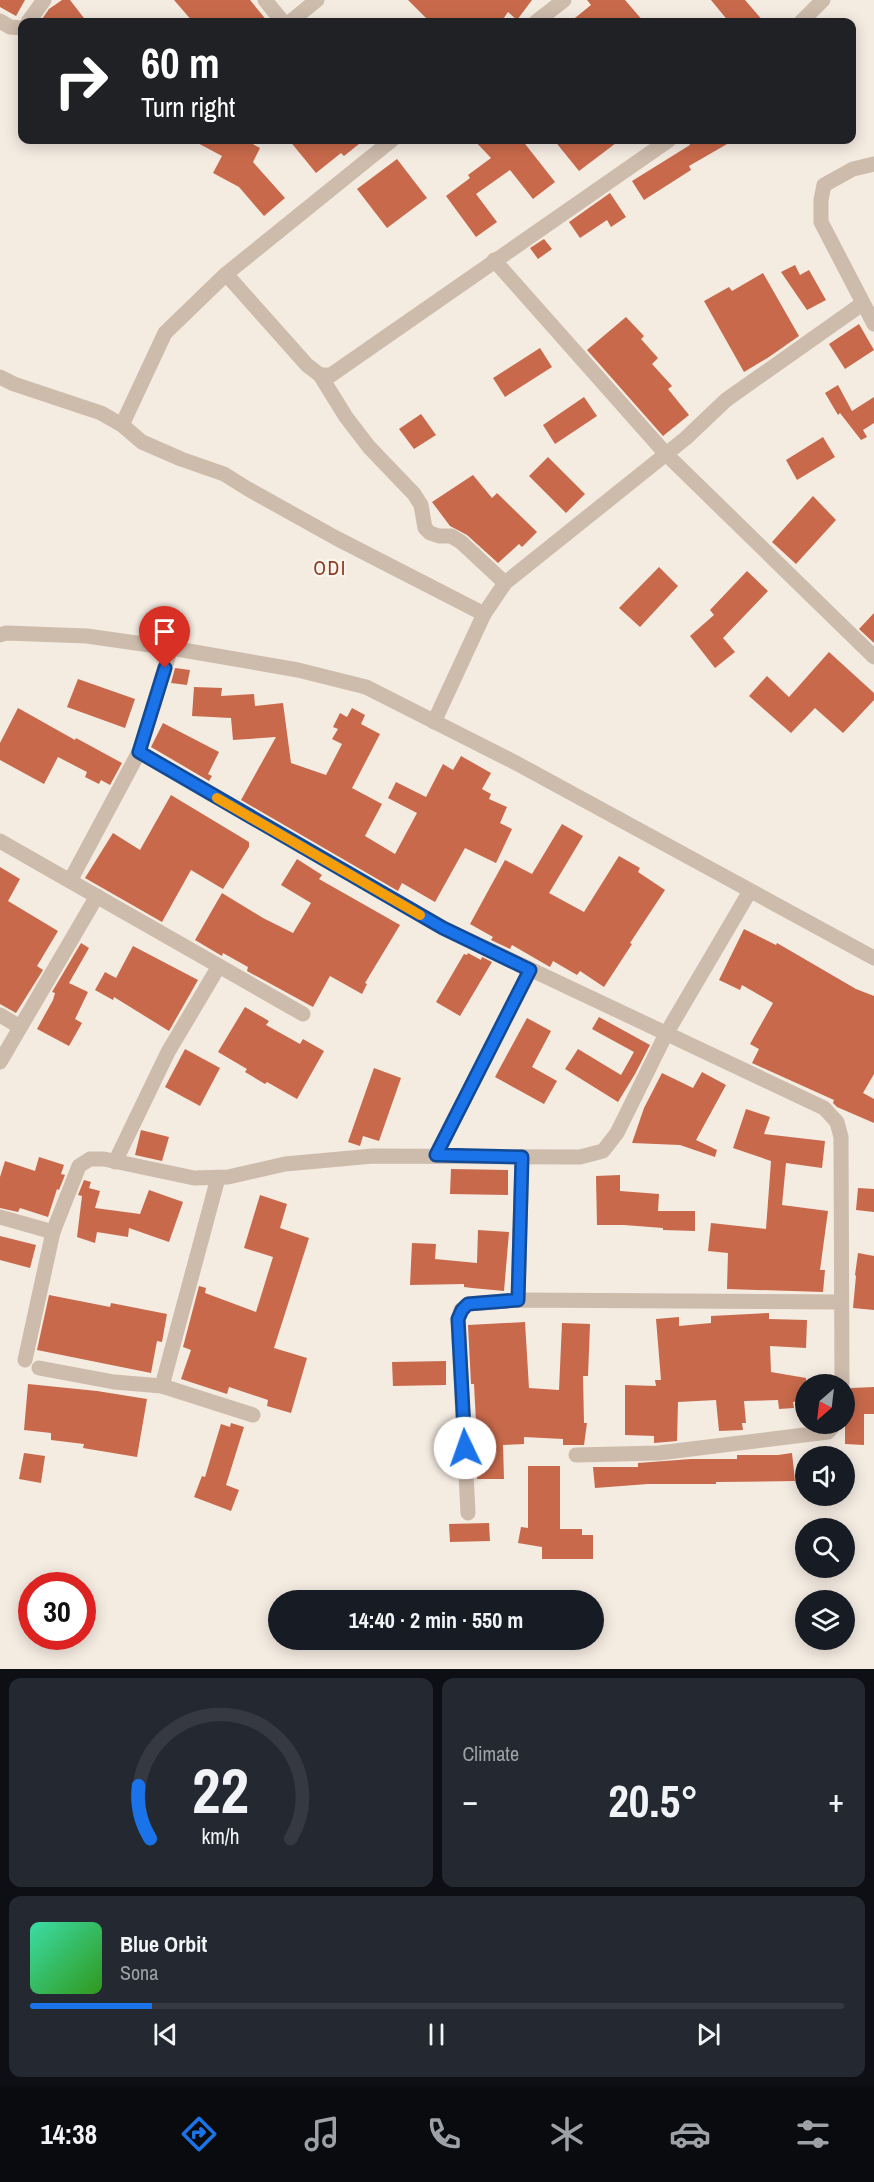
<!DOCTYPE html>
<html lang="en">
<head>
<meta charset="utf-8">
<style>
  body { margin:0; font-family:"Archivo Narrow",sans-serif; background:#242831; color:#f1f3f6; height:100vh; display:flex; flex-direction:column; font-size:22px; white-space:nowrap }
  * { box-sizing:border-box; margin:0 }
  p { font-size:20px; color:#9ea1a6 }
  .icon { flex:none; width:33px; height:33px; fill:none; stroke:currentColor; stroke-width:2; stroke-linecap:round; stroke-linejoin:round }
  .map { position:relative; height:1669px; overflow:hidden }
  .panel { display:flex; flex-direction:column; gap:9px; padding:9px; background:#0d0f14; flex:1 }
  .panel>* { flex:none }
  .banner { position:absolute; left:18px; top:18px; width:838px; height:126px; border-radius:12px; box-shadow:0 3px 15px #0003; background:#202124; color:#fff; overflow:hidden }
  .needle { width:39px; rotate:208deg }
  .tools { position:absolute; left:795px; top:1374px; display:grid; gap:12px }
  .tools a { display:grid; place-items:center; width:60px; height:60px; border-radius:50%; background:#171b24; box-shadow:0 3px 15px #0003; font-size:30px }
  .speed { position:absolute; left:18px; top:1572px; display:flex; gap:12px; font-size:30px; font-weight:700; text-align:center }
  .speed>* { display:grid; place-content:center; width:78px; height:78px; border-radius:50%; background:#171b24; box-shadow:0 3px 15px #0003; line-height:1 }
  .speed .limit { border:9px solid #d22; background:#fff; color:#111 }
  .pin { position:absolute; display:grid; place-items:center; width:51px; height:51px; color:#fff; margin:-62px -26px; border-radius:50% 50% 50% 0; rotate:-45deg; box-shadow:0 0 6px #0007 }
  .pin .icon { rotate:45deg }
  .me { position:absolute; width:66px; margin:-33px; rotate:357deg; stroke-linejoin:round; filter:drop-shadow(0 0 4px #0008) }
  .turn { display:flex; align-items:center; gap:21px; height:126px; padding:0 24px; font-size:27px }
  .turn .icon { width:78px; height:78px; stroke-width:2.5 }
  .turn b { display:block; font-size:42px; line-height:51px }
  .big { font-size:45px; font-weight:700; line-height:1.1 }
  .panel .widget { flex:1; display:flex; flex-direction:column; justify-content:center; gap:9px; min-width:0; padding:0 21px; border-radius:12px; background:#242831 }
  .panel .dial { align-items:center; gap:0 }
  .dial svg { height:156px; overflow:visible; fill:none; stroke:#363941; stroke-width:7; stroke-linecap:round; text-anchor:middle }
  .dial text { fill:#f1f3f6; stroke:none }
  .song { display:flex; align-items:center; gap:18px }
  .cover { width:72px; height:72px; border-radius:9px; background:linear-gradient(135deg,hsl(160 70% 55%),hsl(110 70% 35%)) }
  .played { height:6px; border-radius:3px; background:linear-gradient(90deg,#1a73e8 15%,#363941 15%) }
  .keys { display:flex; justify-content:space-around; direction:ltr }
  .heat { display:flex; justify-content:space-between; align-items:center; font-size:33px; direction:ltr }
  .panel .tiles { flex:1; display:grid; gap:9px; grid-template-columns:1fr 1fr }
  .widget:last-child { grid-column:span 2 }
  .trip { position:absolute; left:268px; top:1590px; width:336px; height:60px; border-radius:30px; background:#171b24; box-shadow:0 3px 15px #0003; font-weight:700; line-height:60px; text-align:center }
  .tab-bar { display:flex; height:96px; justify-content:space-around; align-items:center; background:#090b0e; color:#9ea1a6 }
  .tab-bar .icon { width:42px; height:42px }
  .tab-bar .current { color:#1a73e8 }
  .tab-bar b { font-size:27px; color:#f1f3f6 }
  .map>svg:first-child { display:block }
  .building { fill:#c8694b }
  .lines { fill:none; stroke-linecap:round; stroke-linejoin:round }
  .minor { stroke:#cdbbac; stroke-width:15 }
  .route-casing { stroke:#114b97; stroke-width:15 }
  .route { stroke:#1a73e8; stroke-width:10 }
  .slow { stroke:#f59e0b; stroke-width:10 }
  .labels { text-anchor:middle; stroke-width:4.5; stroke-linejoin:round; paint-order:stroke }
  .quarter-label { font-size:20px; letter-spacing:1.5px; fill:#8c3b22; stroke:#fbf5ee }
</style>
</head>
<body>
<div class="map">
<svg width="874" height="1669" viewBox="0 0 874 1669">
  <rect width="100%" height="100%" fill="#f4ebe1"/>
  <!-- building -->
  <g class="building">
    <polygon points="0,0 25,0 16,16 0,7"/>
    <polygon points="62,0 70,0 87,22 40,22 49,9"/>
    <polygon points="174,0 250,0 268,22 193,22"/>
    <polygon points="408,0 532,0 517,20 508,12 501,22 430,22"/>
    <polygon points="587,0 625,0 644,22 570,22 591,5"/>
    <polygon points="711,0 745,0 764,22 729,22"/>
    <polygon points="192,140 245,140 260,148 253,162 285,198 264,216 239,187 213,173 222,156"/>
    <polygon points="289,140 364,140 344,156 341,153 316,173"/>
    <polygon points="474,140 522,140 555,182 533,199 510,170 476,194 497,222 476,237 446,196 470,178 468,175 491,158"/>
    <polygon points="554,140 620,140 579,171"/>
    <polygon points="687,140 734,140 689,166 691,170 644,200 632,181 690,145"/>
    <polygon points="397,159 427,198 387,228 357,189"/>
    <polygon points="610,193 626,217 611,227 607,220 580,238 569,222"/>
    <polygon points="544,239 552,249 538,259 530,248"/>
    <polygon points="795,265 800,275 809,270 826,300 807,310 781,272"/>
    <polygon points="763,273 799,336 769,357 744,372 704,301 729,287 732,291"/>
    <polygon points="626,317 644,336 641,339 658,358 652,364 672,386 668,389 689,415 663,436 587,350"/>
    <polygon points="859,324 874,350 845,369 829,344"/>
    <polygon points="540,348 552,367 505,397 493,378"/>
    <polygon points="838,385 852,411 874,397 874,423 863,430 867,437 861,440 840,413 838,415 825,393"/>
    <polygon points="584,397 597,416 555,444 543,425"/>
    <polygon points="421,414 436,435 414,449 399,429"/>
    <polygon points="823,437 835,457 797,480 786,460"/>
    <polygon points="548,457 585,494 566,513 529,476"/>
    <polygon points="473,475 492,498 497,493 537,532 522,547 519,544 498,563 467,535 450,526 432,502"/>
    <polygon points="813,496 836,520 796,564 772,542"/>
    <polygon points="659,567 678,586 640,627 619,608"/>
    <polygon points="747,571 768,591 723,638 735,652 715,668 690,636 714,615 710,610"/>
    <polygon points="874,613 874,643 859,629"/>
    <polygon points="829,652 874,693 874,700 843,733 815,708 791,733 749,696 767,676 789,697"/>
    <polygon points="175,668 190,670 187,685 171,683"/>
    <polygon points="78,679 135,699 125,728 67,707"/>
    <polygon points="194,687 222,688 221,696 254,694 255,706 283,703 291,763 326,775 342,744 332,739 338,729 333,727 340,713 347,717 352,708 365,715 361,724 380,734 352,788 382,804 365,836 395,854 417,813 388,798 396,782 426,797 443,764 453,770 461,756 491,773 482,789 491,794 489,799 507,807 500,823 512,829 496,863 465,848 435,902 402,883 398,891 241,800 276,737 233,740 231,718 192,716"/>
    <polygon points="18,708 75,740 76,738 122,763 110,785 101,780 99,784 85,777 87,772 58,757 44,784 0,760 0,743"/>
    <polygon points="163,723 219,752 208,774 212,776 209,781 151,747"/>
    <polygon points="171,795 249,842 249,847 223,889 191,870 162,922 85,878 113,833 140,850"/>
    <polygon points="562,824 583,836 549,893 584,912 619,856 640,868 638,872 665,890 630,943 632,944 604,987 580,971 577,975 553,961 550,967 512,945 510,949 491,940 493,937 470,924 505,860 532,874"/>
    <polygon points="297,859 322,875 319,879 400,925 365,983 367,984 362,994 330,976 313,1007 247,971 248,967 223,953 222,956 195,940 222,893 263,918 293,933 311,903 281,885"/>
    <polygon points="0,867 20,879 8,901 58,931 37,966 43,970 16,1013 0,1004"/>
    <polygon points="744,929 776,945 777,943 856,989 874,996 874,1074 863,1093 874,1099 874,1123 837,1107 833,1103 834,1100 752,1063 759,1049 750,1044 773,1003 742,985 740,990 719,980"/>
    <polygon points="81,943 89,948 69,983 88,992 75,1019 82,1023 69,1046 37,1029 53,1000 55,993 52,992"/>
    <polygon points="133,946 198,980 169,1031 114,997 113,1000 95,990 105,972 116,978"/>
    <polygon points="468,953 481,960 482,957 492,962 460,1016 436,1002 464,954 467,955"/>
    <polygon points="245,1007 269,1021 266,1025 300,1044 303,1039 324,1051 297,1099 267,1082 265,1084 245,1072 247,1069 218,1052"/>
    <polygon points="599,1017 650,1045 635,1074 618,1102 565,1069 578,1049 621,1075 634,1052 592,1029"/>
    <polygon points="527,1018 551,1031 532,1067 557,1081 544,1104 495,1077"/>
    <polygon points="185,1049 220,1068 200,1106 165,1087"/>
    <polygon points="374,1068 401,1078 379,1141 363,1136 360,1146 348,1142"/>
    <polygon points="702,1072 726,1085 696,1140 717,1150 715,1157 680,1145 632,1143 644,1108 662,1073 693,1088"/>
    <polygon points="746,1109 770,1117 764,1134 825,1141 822,1168 786,1163 782,1205 828,1211 820,1270 825,1270 823,1292 727,1289 728,1253 708,1251 711,1223 766,1229 771,1161 733,1148"/>
    <polygon points="141,1130 169,1137 162,1161 135,1155"/>
    <polygon points="39,1157 64,1165 61,1174 65,1175 59,1190 57,1189 48,1217 20,1208 18,1212 0,1208 0,1177 5,1161 35,1171"/>
    <polygon points="451,1169 508,1170 508,1195 450,1194"/>
    <polygon points="620,1175 620,1191 659,1194 658,1211 695,1211 695,1231 663,1230 663,1228 624,1225 597,1225 596,1176"/>
    <polygon points="84,1180 91,1182 89,1188 100,1191 95,1208 140,1214 149,1190 183,1202 169,1242 129,1228 128,1237 97,1232 95,1243 77,1237 82,1196 78,1195"/>
    <polygon points="858,1188 874,1189 874,1212 856,1210"/>
    <polygon points="260,1195 287,1204 280,1228 309,1238 274,1348 307,1358 291,1413 267,1406 268,1400 229,1387 227,1394 181,1379 191,1350 183,1347 199,1286 206,1288 205,1293 256,1312 273,1257 244,1248"/>
    <polygon points="478,1230 509,1232 504,1291 472,1288 464,1287 464,1284 410,1285 412,1243 436,1244 435,1259 477,1263"/>
    <polygon points="0,1236 36,1245 30,1268 0,1260"/>
    <polygon points="858,1253 874,1256 874,1310 853,1308 856,1276 855,1275"/>
    <polygon points="49,1295 110,1307 111,1303 167,1314 162,1342 157,1341 151,1373 37,1350"/>
    <polygon points="769,1313 769,1319 807,1320 806,1348 770,1346 771,1372 806,1378 806,1400 793,1402 794,1408 779,1409 778,1400 744,1401 746,1423 742,1423 743,1430 719,1431 716,1400 678,1402 677,1441 654,1443 654,1436 625,1435 625,1385 656,1386 655,1380 661,1380 656,1319 679,1317 679,1326 711,1323 711,1316"/>
    <polygon points="525,1322 529,1388 559,1390 562,1323 590,1324 588,1376 583,1376 584,1423 587,1423 584,1445 563,1445 563,1439 524,1437 524,1444 503,1445 504,1479 477,1479 477,1446 474,1446 473,1422 476,1422 474,1384 471,1384 468,1325"/>
    <polygon points="446,1361 446,1385 393,1386 392,1362"/>
    <polygon points="28,1384 97,1391 147,1399 137,1457 83,1448 84,1444 51,1440 51,1433 24,1430"/>
    <polygon points="874,1387 874,1414 864,1414 864,1445 845,1444 845,1417 852,1417 851,1388"/>
    <polygon points="231,1423 244,1427 226,1485 239,1490 231,1511 194,1497 202,1476 205,1477 221,1424 230,1427"/>
    <polygon points="24,1453 45,1456 41,1483 19,1479"/>
    <polygon points="792,1453 795,1481 716,1482 716,1484 648,1484 595,1488 593,1467 638,1467 638,1463 691,1459 737,1459 737,1455 778,1455"/>
    <polygon points="528,1466 560,1466 560,1529 582,1529 582,1535 593,1535 593,1559 542,1559 542,1547 518,1543 521,1527 528,1528"/>
    <polygon points="489,1523 490,1541 450,1542 449,1524"/>
  </g>
  <g class="lines">
    <!-- minor -->
    <g class="minor">
      <polyline points="265,0 283,22"/>
      <polyline points="0,21 10,27 22,28"/>
      <polyline points="28,22 44,0"/>
      <polyline points="290,22 317,0"/>
      <polyline points="536,22 564,0"/>
      <polyline points="801,22 823,0"/>
      <polyline points="874,164 853,169 824,185 821,200 821,222 874,324"/>
      <polyline points="494,260 666,454 874,657"/>
      <polyline points="226,274 307,365 320,375 346,417 369,447 414,494 421,505 425,528 430,533 439,536 451,536 461,542 505,583"/>
      <polyline points="320,375 331,375 669,140"/>
      <polyline points="0,377 14,384 101,413 122,425 142,442 181,459 224,474 248,489 336,538 484,614"/>
      <polyline points="122,425 165,333 226,274 392,140"/>
      <polyline points="0,635 6,633 87,636 171,648 298,670 366,687 516,763 874,958"/>
      <polyline points="434,722 484,614 505,583 686,438 726,400 862,304"/>
      <polyline points="139,752 443,928 824,1108 837,1122 841,1137 842,1384"/>
      <polyline points="0,841 303,1014"/>
      <polyline points="70,881 139,752 171,648"/>
      <polyline points="0,1015 20,1027"/>
      <polyline points="0,1062 97,896"/>
      <polyline points="436,1155 530,970"/>
      <polyline points="115,1162 168,1052 219,966"/>
      <polyline points="0,1217 53,1232 79,1166 90,1159 104,1159 194,1178 228,1177 285,1164 373,1156 580,1157 603,1151 617,1133 666,1034 750,891"/>
      <polyline points="518,1300 522,1157"/>
      <polyline points="25,1360 53,1232"/>
      <polyline points="39,1368 114,1382 162,1386 253,1415"/>
      <polyline points="162,1386 218,1178"/>
      <polyline points="576,1455 659,1453 828,1432 835,1424"/>
      <polyline points="468,1513 458,1319 461,1310 468,1304 518,1300 840,1302"/>
    </g>
  </g>
  <g class="lines">
    <!-- route casing -->
    <g class="route-casing">
      <polyline id="route" points="165,668 139,752 443,928 530,970 436,1155 522,1157 518,1300 468,1304 462,1310 458,1319 465,1448"/>
    </g>
    <!-- route -->
    <use href="#route" class="route"/>
    <!-- slow -->
    <polyline class="slow" points="217,798 420,915"/>
  </g>
  <g class="labels">
    <!-- quarter labels -->
    <g class="quarter-label">
      <text x="330" y="575">ODI</text>
    </g>
  </g>
</svg>
<div class="tools">
<a><svg class="needle" viewBox="-14 -14 28 28"><path d="M0-13l5 13h-10z" fill="#e53935"/><path d="M0 13l5-13h-10z" fill="#9ea1a6"/></svg></a>
<a><svg class="icon" aria-label="sound" viewBox="0 0 24 24"><path d="M4 9h4l5-4v14l-5-4H4zM17 9q2 3 0 6"/></svg></a>
<a><svg class="icon" aria-label="search" viewBox="0 0 24 24"><circle cx="10" cy="10" r="6"/><path d="M15 15l6 6"/></svg></a>
<a><svg class="icon" aria-label="layers" viewBox="0 0 24 24"><path d="M12 4l9 5-9 5-9-5zM3 14l9 5 9-5"/></svg></a>
</div>
<div class="speed"><div class="limit">30</div></div>
<div class="pin" style="left:165px;top:668px;background:#d93025"><svg class="icon" aria-label="arrive" viewBox="0 0 24 24"><path d="M6 21V4h12l-3 4 3 4H6"/></svg></div>
<svg class="me" style="left:465px;top:1448px" viewBox="-20 -20 40 40"><circle r="19" fill="#fff"/><path d="M0-13L10 11 0 6-10 11z" fill="#1a73e8"/></svg>
<div class="trip">14:40 · 2 min · 550 m</div>
<div class="banner">
<div class="turn"><svg class="icon" aria-label="right" viewBox="0 0 24 24"><path d="M7 20v-9h11M14 6l5 5-5 5"/></svg><div><b>60 m</b>Turn right</div></div>
</div>
</div>
<section class="panel">
<div class="tiles">
<div class="widget dial"><svg viewBox="0 0 100 80">
<path d="M14 69A42 42 0 1 1 86 69"/>
<path d="M14 69A42 42 0 0 1 8 42" stroke="#1a73e8"/>
<text x="50" y="56" font-size="32" font-weight="700">22</text>
<text x="50" y="72" font-size="11">km/h</text>
</svg></div>
<div class="widget"><p>Climate</p>
<div class="heat"><a>−</a><b class="big">20.5°</b><a>+</a></div>
</div>
<div class="widget">
<div class="song"><i class="cover"></i><div><b>Blue Orbit</b><p>Sona</p></div></div>
<div class="played"></div>
<div class="keys"><svg class="icon" aria-label="previous" viewBox="0 0 24 24"><path d="M18 5L8 12l10 7zM5 5v14"/></svg><svg class="icon" aria-label="pause" viewBox="0 0 24 24"><path d="M8 5v14M16 5v14"/></svg><svg class="icon" aria-label="next" viewBox="0 0 24 24"><path d="M6 5l10 7-10 7zM19 5v14"/></svg></div>
</div>
</div>
</section>
<nav class="tab-bar">
<b>14:38</b>
<svg class="icon current" aria-label="directions" viewBox="0 0 24 24"><path d="M12 3l9 9-9 9-9-9zM9 14v-3h6M13 9l2 2-2 2"/></svg>
<svg class="icon" aria-label="music" viewBox="0 0 24 24"><path d="M9 18V5l10-2v13"/><circle cx="6" cy="18" r="3"/><circle cx="16" cy="16" r="3"/></svg>
<svg class="icon" aria-label="phone" viewBox="0 0 24 24"><path d="M5 4h4l2 5-3 2q2 4 5 5l2-3 5 2v4C11 20 4 13 5 4z"/></svg>
<svg class="icon" aria-label="climate" viewBox="0 0 24 24"><path d="M12 3v18M4 7l16 10M4 17L20 7"/></svg>
<svg class="icon" aria-label="car" viewBox="0 0 24 24"><path d="M5 17H2v-5l4-1 3-4h7l3 4 3 1v5h-3M9 17h6M6 11h13"/><circle cx="7" cy="17" r="2"/><circle cx="17" cy="17" r="2"/></svg>
<svg class="icon" aria-label="filters" viewBox="0 0 24 24"><path d="M4 7h16M4 17h16"/><circle cx="9" cy="7" r="2"/><circle cx="15" cy="17" r="2"/></svg>
</nav>
</body>
</html>
